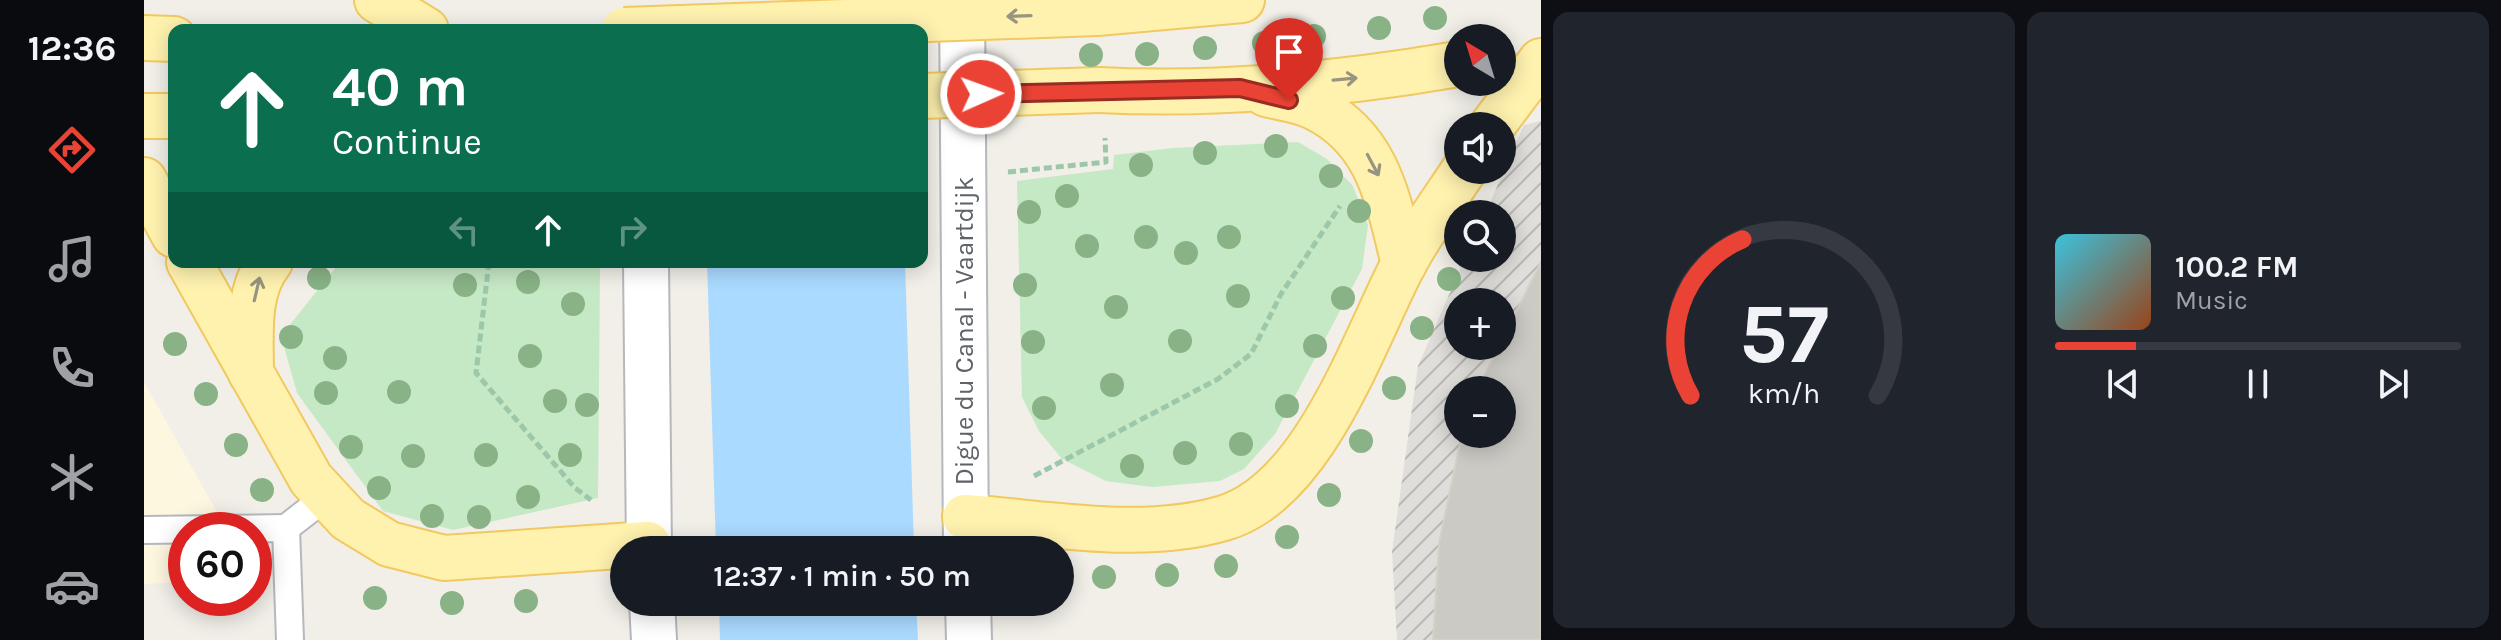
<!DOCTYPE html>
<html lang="en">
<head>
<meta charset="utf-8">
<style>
  body { margin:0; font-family:Karla,sans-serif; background:#20242c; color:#f1f3f6; height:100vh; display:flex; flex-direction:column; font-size:30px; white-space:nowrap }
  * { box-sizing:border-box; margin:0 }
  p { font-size:26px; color:#9ea1a6 }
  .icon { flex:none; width:44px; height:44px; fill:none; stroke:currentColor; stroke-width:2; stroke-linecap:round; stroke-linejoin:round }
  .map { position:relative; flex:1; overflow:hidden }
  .details { display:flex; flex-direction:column; gap:12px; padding:12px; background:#0d0f14; width:960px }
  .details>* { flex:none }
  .hud { position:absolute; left:24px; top:24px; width:760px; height:244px; border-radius:16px; box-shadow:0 4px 20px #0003; background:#0b6e4f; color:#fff; overflow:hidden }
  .needle { width:52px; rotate:322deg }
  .tools { position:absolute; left:1300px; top:24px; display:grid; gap:16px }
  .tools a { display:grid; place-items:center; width:72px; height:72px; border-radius:50%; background:#171b24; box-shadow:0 4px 20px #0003; font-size:40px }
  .speed { position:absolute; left:24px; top:512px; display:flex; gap:16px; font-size:40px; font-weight:700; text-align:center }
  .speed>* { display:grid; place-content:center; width:104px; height:104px; border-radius:50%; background:#171b24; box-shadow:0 4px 20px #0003; line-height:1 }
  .speed .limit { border:12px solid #d22; background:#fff; color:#111 }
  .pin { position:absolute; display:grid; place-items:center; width:68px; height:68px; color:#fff; margin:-82px -34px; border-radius:50% 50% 50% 0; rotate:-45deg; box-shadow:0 0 8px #0007 }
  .pin .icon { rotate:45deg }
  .me { position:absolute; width:88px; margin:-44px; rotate:88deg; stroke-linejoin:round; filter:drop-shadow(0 0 6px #0008) }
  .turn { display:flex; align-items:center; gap:28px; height:168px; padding:0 32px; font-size:36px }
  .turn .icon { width:104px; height:104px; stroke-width:2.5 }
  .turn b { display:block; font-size:56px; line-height:68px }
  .lanes { display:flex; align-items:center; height:76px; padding:0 32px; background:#0003; justify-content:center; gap:40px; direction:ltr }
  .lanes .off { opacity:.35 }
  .details .widget { flex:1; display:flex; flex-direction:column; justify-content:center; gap:12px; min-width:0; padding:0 28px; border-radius:16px; background:#20242c }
  .details .dial { align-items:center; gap:0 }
  .dial svg { height:208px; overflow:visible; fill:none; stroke:#363941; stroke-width:7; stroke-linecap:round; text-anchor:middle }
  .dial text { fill:#f1f3f6; stroke:none }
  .song { display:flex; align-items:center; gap:24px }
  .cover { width:96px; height:96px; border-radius:12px; background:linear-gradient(135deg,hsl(190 70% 55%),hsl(20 70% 35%)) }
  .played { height:8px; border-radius:4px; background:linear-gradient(90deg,#ea4335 20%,#363941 20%) }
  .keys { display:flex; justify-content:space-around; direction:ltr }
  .details .tiles { flex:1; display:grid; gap:12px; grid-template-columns:repeat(2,1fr) }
  .trip { position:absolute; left:466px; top:536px; width:464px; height:80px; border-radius:40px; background:#171b24; box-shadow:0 4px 20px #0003; font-weight:600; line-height:80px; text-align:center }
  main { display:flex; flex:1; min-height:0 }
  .menu { display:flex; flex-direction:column; width:144px; justify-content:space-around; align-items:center; background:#090b0e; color:#9ea1a6 }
  .menu .icon { width:56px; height:56px }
  .menu .active { color:#ea4335 }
  .menu b { font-size:36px; color:#f1f3f6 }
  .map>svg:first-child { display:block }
  .commercial { fill:#fef7e0 }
  .industrial { fill:url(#industrial-furrows); fill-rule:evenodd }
  .green { fill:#c5e8c5 }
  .water { fill:#aadaff }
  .building { fill:#cccac5; stroke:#d6d1c6; stroke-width:2 }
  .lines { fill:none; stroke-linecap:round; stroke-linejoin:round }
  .service-casing { stroke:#b5b8bc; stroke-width:30 }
  .minor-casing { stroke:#b5b8bc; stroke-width:48 }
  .primary-casing { stroke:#f2c960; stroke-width:48 }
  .path { stroke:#9cc7a9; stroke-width:5; stroke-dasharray:8 4; stroke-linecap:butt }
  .service { stroke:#fff; stroke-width:26 }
  .minor { stroke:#fff; stroke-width:44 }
  .primary { stroke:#fff2af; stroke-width:44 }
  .primary-bridge-casing { stroke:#f2c960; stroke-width:48; stroke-linecap:butt }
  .primary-bridge { stroke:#fff2af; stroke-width:44 }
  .tree { fill:#89b387 }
  .oneway { stroke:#979581 }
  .route-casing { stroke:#982c22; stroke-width:20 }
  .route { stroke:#ea4335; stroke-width:14 }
  .labels { text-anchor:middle; stroke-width:8; stroke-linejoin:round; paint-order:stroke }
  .street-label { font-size:26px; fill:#5f6368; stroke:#fff }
</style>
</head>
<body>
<main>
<nav class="menu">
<b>12:36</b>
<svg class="icon active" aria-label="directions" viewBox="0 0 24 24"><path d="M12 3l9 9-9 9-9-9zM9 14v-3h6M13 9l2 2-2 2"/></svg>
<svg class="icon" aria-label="music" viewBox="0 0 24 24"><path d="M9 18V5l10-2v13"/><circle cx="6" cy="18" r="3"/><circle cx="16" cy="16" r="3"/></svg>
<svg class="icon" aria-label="phone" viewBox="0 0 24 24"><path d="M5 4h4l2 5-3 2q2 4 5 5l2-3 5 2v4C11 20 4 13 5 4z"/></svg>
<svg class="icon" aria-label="climate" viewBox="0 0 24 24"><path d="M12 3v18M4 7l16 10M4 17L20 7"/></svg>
<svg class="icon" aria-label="car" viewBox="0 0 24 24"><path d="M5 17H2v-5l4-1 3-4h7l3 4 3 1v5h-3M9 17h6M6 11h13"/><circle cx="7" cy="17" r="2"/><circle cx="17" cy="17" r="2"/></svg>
</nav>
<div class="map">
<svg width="1397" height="640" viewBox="0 0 1397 640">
  <defs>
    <pattern id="industrial-furrows" width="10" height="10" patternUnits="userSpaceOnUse" patternTransform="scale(2)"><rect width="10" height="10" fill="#e0deda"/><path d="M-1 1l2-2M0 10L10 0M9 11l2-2" fill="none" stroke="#b9b8b5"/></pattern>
  </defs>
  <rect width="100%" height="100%" fill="#f1efe8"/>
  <!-- commercial -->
  <polygon class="commercial" points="0,382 83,530 42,530 42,582 0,584"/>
  <!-- industrial -->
  <path class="industrial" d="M1397,121V640H1253L1248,552L1274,366L1321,258H1358V214H1341L1380,125ZM1314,302H1358V346H1314ZM1314,390H1358V434H1314Z"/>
  <!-- green -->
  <g class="green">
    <polygon points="1154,142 1183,159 1209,186 1224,225 1218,269 1131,434 1100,469 1076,481 1008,487 962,481 918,459 895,431 878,397 873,181 969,169 970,155 1029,148"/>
    <polygon points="196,262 456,262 454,498 309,530 239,511 153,393 137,336"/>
  </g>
  <!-- water -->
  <g class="water">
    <polygon points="563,262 761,262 770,550 572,550"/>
    <polygon points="575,602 772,602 774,640 576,640"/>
  </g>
  <!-- building -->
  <polygon class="building" points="1397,262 1397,640 1289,640 1295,543 1318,434 1358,434 1358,390 1333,390"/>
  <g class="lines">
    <!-- service casing -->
    <g class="service-casing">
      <g id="service">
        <polyline points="0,530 142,528"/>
        <polyline points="146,640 142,528 183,496"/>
      </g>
    </g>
    <!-- minor casing -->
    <g class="minor-casing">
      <g id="minor">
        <polyline points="818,0 822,550"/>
        <polyline points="502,262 505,550"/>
        <polyline points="508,602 510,640"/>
        <polyline points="824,602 825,640"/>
      </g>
    </g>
    <!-- primary casing -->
    <g class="primary-casing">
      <g id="primary">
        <polyline points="233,0 282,30"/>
        <polyline points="953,13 1098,0"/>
        <polyline points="0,38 30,39"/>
        <path d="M955,90C1073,96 1198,84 1314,64"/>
        <path d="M1122,94C1137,98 1156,100 1170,107C1235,138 1244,200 1260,264"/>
        <polyline points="0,116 30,116"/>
        <polyline points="1348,126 1397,61"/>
        <polyline points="0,180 30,235"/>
        <polyline points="45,262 167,479 204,519 245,544 300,558 504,544"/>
        <path d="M107,373C107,337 102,291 126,262"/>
        <path d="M821,517C904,523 999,542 1080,518C1169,492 1219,343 1258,267C1275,234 1299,202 1320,170"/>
      </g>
    </g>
    <!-- path -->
    <g class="path">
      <polyline points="864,172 962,162 961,138"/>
      <polyline points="345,262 332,373 431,488 447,500"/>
      <polyline points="890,476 1074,379 1107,354 1137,294 1196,206"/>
    </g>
    <!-- service -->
    <use href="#service" class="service"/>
    <!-- minor -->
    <use href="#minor" class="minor"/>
    <!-- primary -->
    <use href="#primary" class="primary"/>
    <!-- primary-bridge casing -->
    <g class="primary-bridge-casing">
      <g id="primary-bridge">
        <polyline points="480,30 953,13"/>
        <polyline points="778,96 955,90"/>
      </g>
    </g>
    <!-- primary-bridge -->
    <use href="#primary-bridge" class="primary-bridge"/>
  </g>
  <!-- trees -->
  <g class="tree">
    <circle cx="1291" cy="18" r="12"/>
    <circle cx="1235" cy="28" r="12"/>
    <circle cx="1170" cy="36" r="12"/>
    <circle cx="1120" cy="43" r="12"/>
    <circle cx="1061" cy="48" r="12"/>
    <circle cx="1003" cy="54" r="12"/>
    <circle cx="947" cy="55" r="12"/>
    <circle cx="1132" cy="146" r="12"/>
    <circle cx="1061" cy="153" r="12"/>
    <circle cx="997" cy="165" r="12"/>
    <circle cx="1187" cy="176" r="12"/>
    <circle cx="923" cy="196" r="12"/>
    <circle cx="1215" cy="211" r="12"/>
    <circle cx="885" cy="212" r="12"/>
    <circle cx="1002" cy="237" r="12"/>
    <circle cx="1085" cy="237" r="12"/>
    <circle cx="943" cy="246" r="12"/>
    <circle cx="1042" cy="253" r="12"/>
    <circle cx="175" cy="278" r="12"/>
    <circle cx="1305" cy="279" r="12"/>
    <circle cx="384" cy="282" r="12"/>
    <circle cx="321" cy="285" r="12"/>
    <circle cx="881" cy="285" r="12"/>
    <circle cx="1094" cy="296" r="12"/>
    <circle cx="1199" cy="298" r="12"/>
    <circle cx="429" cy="304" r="12"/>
    <circle cx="972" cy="307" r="12"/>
    <circle cx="1278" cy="328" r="12"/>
    <circle cx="147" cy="337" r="12"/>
    <circle cx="1036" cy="341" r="12"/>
    <circle cx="889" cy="342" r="12"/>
    <circle cx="31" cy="344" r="12"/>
    <circle cx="1171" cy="346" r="12"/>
    <circle cx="386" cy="356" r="12"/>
    <circle cx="191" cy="358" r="12"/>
    <circle cx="968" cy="385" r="12"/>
    <circle cx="1250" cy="388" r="12"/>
    <circle cx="255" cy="392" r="12"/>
    <circle cx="182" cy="393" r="12"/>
    <circle cx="62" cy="394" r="12"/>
    <circle cx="411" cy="401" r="12"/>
    <circle cx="443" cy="405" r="12"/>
    <circle cx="1143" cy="406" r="12"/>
    <circle cx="900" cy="408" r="12"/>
    <circle cx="1217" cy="441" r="12"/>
    <circle cx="1097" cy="444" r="12"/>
    <circle cx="92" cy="445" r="12"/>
    <circle cx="207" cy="447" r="12"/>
    <circle cx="1041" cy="453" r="12"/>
    <circle cx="342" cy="455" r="12"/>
    <circle cx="426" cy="455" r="12"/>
    <circle cx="269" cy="456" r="12"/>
    <circle cx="988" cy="466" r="12"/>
    <circle cx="235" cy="488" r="12"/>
    <circle cx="118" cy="490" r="12"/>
    <circle cx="1185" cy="495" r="12"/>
    <circle cx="384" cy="497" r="12"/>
    <circle cx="288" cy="516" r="12"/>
    <circle cx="335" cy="517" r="12"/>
    <circle cx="1143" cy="537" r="12"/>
    <circle cx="1082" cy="566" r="12"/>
    <circle cx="1023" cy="575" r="12"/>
    <circle cx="960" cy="577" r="12"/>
    <circle cx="231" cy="598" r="12"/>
    <circle cx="382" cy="601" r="12"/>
    <circle cx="308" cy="603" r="12"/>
  </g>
  <!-- one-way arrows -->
  <defs><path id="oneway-shaft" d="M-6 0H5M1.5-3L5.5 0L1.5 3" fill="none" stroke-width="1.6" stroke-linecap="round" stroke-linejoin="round" transform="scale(2)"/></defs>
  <g class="oneway">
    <use href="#oneway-shaft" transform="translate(875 16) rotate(178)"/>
    <use href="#oneway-shaft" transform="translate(1201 79) rotate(-5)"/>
    <use href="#oneway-shaft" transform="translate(1229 165) rotate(62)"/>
    <use href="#oneway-shaft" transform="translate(113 289) rotate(-77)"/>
  </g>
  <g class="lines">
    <!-- route casing -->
    <g class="route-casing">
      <polyline id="route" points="837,94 1096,88 1145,100"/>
    </g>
    <!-- route -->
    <use href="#route" class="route"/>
  </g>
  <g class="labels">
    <!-- street labels -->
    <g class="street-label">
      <text transform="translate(820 331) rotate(-90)" y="9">Digue du Canal - Vaartdijk</text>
    </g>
  </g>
</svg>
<div class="tools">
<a><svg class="needle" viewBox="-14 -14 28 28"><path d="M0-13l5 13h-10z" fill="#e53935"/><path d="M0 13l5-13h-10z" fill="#9ea1a6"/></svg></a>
<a><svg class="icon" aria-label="sound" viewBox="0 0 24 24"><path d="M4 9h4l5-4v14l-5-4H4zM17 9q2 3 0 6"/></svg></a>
<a><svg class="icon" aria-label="search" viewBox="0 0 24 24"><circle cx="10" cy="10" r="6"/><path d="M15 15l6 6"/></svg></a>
<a>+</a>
<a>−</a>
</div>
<div class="speed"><div class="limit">60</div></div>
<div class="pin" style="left:1145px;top:100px;background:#d93025"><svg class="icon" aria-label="arrive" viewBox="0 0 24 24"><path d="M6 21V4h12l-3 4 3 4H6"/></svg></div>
<svg class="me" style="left:837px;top:94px" viewBox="-20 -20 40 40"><circle r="17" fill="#ea4335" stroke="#fff" stroke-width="3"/><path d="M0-11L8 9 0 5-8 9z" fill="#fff"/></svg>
<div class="trip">12:37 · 1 min · 50 m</div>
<div class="hud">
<div class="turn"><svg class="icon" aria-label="ahead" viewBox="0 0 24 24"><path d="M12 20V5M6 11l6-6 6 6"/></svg><div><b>40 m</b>Continue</div></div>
<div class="lanes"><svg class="icon off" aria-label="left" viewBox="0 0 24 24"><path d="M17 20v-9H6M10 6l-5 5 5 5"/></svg><svg class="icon" aria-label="ahead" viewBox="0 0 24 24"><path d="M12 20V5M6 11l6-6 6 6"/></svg><svg class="icon off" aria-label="right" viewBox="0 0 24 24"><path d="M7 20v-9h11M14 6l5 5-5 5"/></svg></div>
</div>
</div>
<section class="details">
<div class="tiles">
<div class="widget dial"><svg viewBox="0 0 100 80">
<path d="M14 69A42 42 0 1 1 86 69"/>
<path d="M14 69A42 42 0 0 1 34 9" stroke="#ea4335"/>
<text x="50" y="56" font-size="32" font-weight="700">57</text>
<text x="50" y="72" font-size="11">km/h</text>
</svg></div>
<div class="widget">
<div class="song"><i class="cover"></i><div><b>100.2 FM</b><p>Music</p></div></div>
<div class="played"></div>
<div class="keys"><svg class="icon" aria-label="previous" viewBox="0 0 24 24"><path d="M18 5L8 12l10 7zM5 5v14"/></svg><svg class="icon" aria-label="pause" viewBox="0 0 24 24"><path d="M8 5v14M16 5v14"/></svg><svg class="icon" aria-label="next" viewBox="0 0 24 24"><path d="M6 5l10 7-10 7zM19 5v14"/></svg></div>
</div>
</div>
</section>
</main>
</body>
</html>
